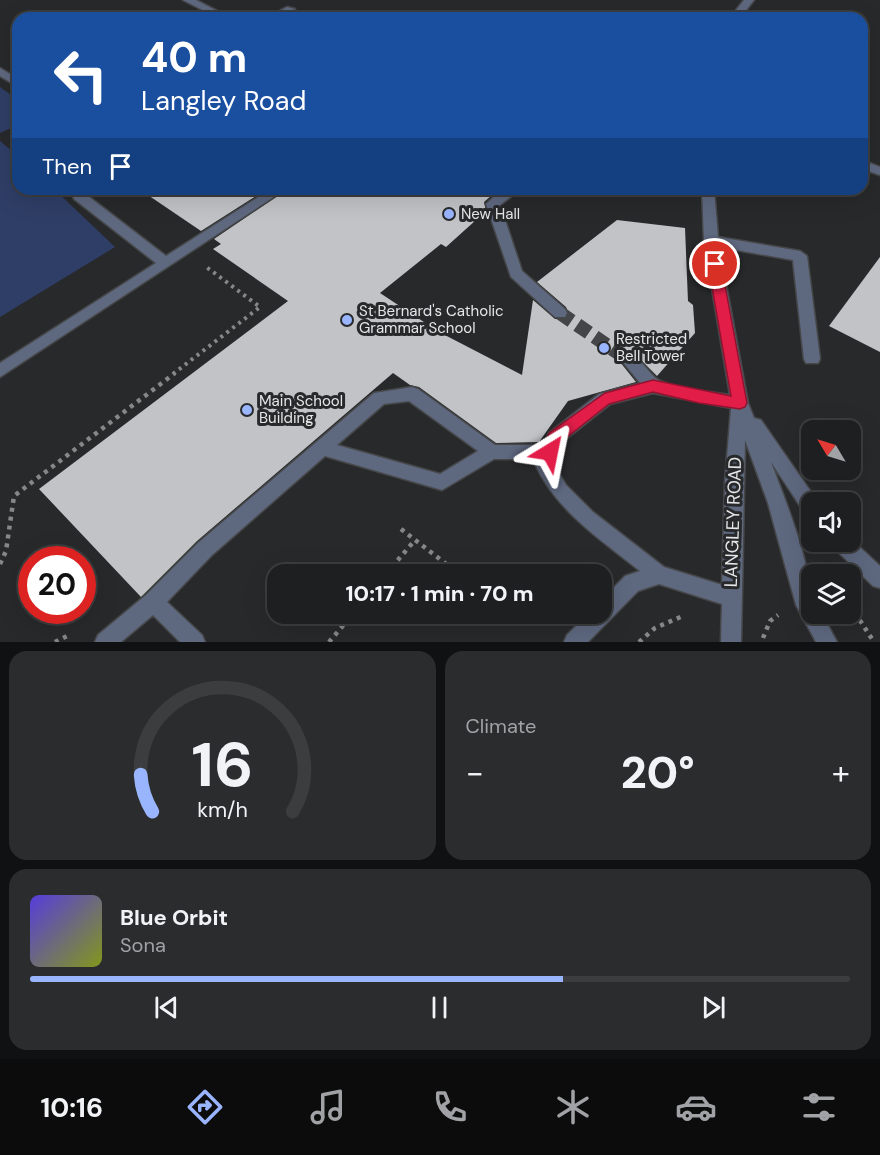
<!DOCTYPE html>
<html lang="en">
<head>
<meta charset="utf-8">
<style>
  body { margin:0; font-family:"DM Sans",sans-serif; background:#2b2c2d; color:#f1f3f6; height:100vh; display:flex; flex-direction:column; font-size:22px; white-space:nowrap }
  * { box-sizing:border-box; margin:0 }
  p { font-size:20px; color:#a1a2a5 }
  .icon { flex:none; width:33px; height:33px; fill:none; stroke:currentColor; stroke-width:2; stroke-linecap:round; stroke-linejoin:round }
  .map { position:relative; height:642px; overflow:hidden }
  .side { display:flex; flex-direction:column; gap:9px; padding:9px; background:#101112; flex:1 }
  .side>* { flex:none }
  .guide { position:absolute; left:12px; top:12px; width:856px; height:183px; border-radius:18px; box-shadow:0 6px 24px #0002,0 0 0 2px #3c3d3e; background:#1a4fa0; color:#fff; overflow:hidden }
  .needle { width:39px; rotate:308deg }
  .buttons { position:absolute; left:801px; top:420px; display:grid; gap:12px }
  .buttons a { display:grid; place-items:center; width:60px; height:60px; border-radius:12px; background:#1e1f20; box-shadow:0 6px 24px #0002,0 0 0 2px #3c3d3e; font-size:30px }
  .speed { position:absolute; left:18px; top:546px; display:flex; gap:12px; font-size:30px; font-weight:700; text-align:center }
  .speed>* { display:grid; place-content:center; width:78px; height:78px; border-radius:50%; background:#1e1f20; box-shadow:0 6px 24px #0002,0 0 0 2px #3c3d3e; line-height:1 }
  .speed .limit { border:9px solid #d22; background:#fff; color:#111 }
  .pin { position:absolute; display:grid; place-items:center; width:51px; height:51px; color:#fff; margin:-26px; border:3px solid #fff; border-radius:50%; box-shadow:0 2px 6px #0007 }
  .me { position:absolute; width:66px; margin:-33px; rotate:35deg; stroke-linejoin:round; filter:drop-shadow(0 0 4px #0008) }
  .turn { display:flex; align-items:center; gap:21px; height:126px; padding:0 30px; font-size:27px }
  .turn .icon { width:78px; height:78px; stroke-width:2.5 }
  .turn b { display:block; font-size:42px; line-height:51px }
  .then { display:flex; align-items:center; height:57px; padding:0 30px; background:#0003; gap:12px; font-size:22px }
  .big { font-size:45px; font-weight:800; line-height:1.1 }
  .side .card { flex:1; display:flex; flex-direction:column; justify-content:center; gap:9px; min-width:0; padding:0 21px; border-radius:18px; background:#2b2c2d }
  .side .dial { align-items:center; gap:0 }
  .dial svg { height:156px; overflow:visible; fill:none; stroke:#3c3d3e; stroke-width:7; stroke-linecap:round; text-anchor:middle }
  .dial text { fill:#f1f3f6; stroke:none }
  .song { display:flex; align-items:center; gap:18px }
  .cover { width:72px; height:72px; border-radius:9px; background:linear-gradient(135deg,hsl(250 70% 55%),hsl(70 70% 35%)) }
  .played { height:6px; border-radius:3px; background:linear-gradient(90deg,#99b5fd 65%,#3c3d3e 65%) }
  .keys { display:flex; justify-content:space-around; direction:ltr }
  .heat { display:flex; justify-content:space-between; align-items:center; font-size:33px; direction:ltr }
  .side .tiles { flex:1; display:grid; gap:9px; grid-template-columns:1fr 1fr }
  .card:last-child { grid-column:span 2 }
  .trip { position:absolute; left:267px; top:564px; width:345px; height:60px; border-radius:18px; background:#1e1f20; box-shadow:0 6px 24px #0002,0 0 0 2px #3c3d3e; font-weight:800; line-height:60px; text-align:center }
  .tabs { display:flex; height:96px; justify-content:space-around; align-items:center; background:#0c0c0d; color:#a1a2a5 }
  .tabs .icon { width:42px; height:42px }
  .tabs .selected { color:#99b5fd }
  .tabs b { font-size:27px; color:#f1f3f6 }
  .map>svg:first-child { display:block }
  .green { fill:#2f3e66 }
  .building { fill:#c1c3c6 }
  .lines { fill:none; stroke-linecap:round; stroke-linejoin:round }
  .minor-tunnel { stroke:#444547; stroke-width:14; stroke-dasharray:14 7; stroke-linecap:butt }
  .minor-casing { stroke:#464749; stroke-width:3 }
  .path-far1 { stroke:#868789; stroke-width:4; stroke-dasharray:3 4.5; stroke-linecap:butt }
  .path { stroke:#868789; stroke-width:4.5; stroke-dasharray:4 5; stroke-linecap:butt }
  .minor { fill:#5e687f; fill-rule:evenodd }
  .route { fill:#e11d48; stroke:#92132f; stroke-width:1.5 }
  .poi-dot { fill:#99b5fd; stroke:#28292b; stroke-width:2 }
  .labels { text-anchor:middle; stroke-width:6; stroke-linejoin:round; paint-order:stroke }
  .poi-label { font-size:15px; fill:#e5e6e8; stroke:#28292b; text-anchor:start }
  .near-street-label { font-size:18px; fill:#e5e6e8; stroke:#28292b }
</style>
</head>
<body>
<div class="map">
<svg width="880" height="642" viewBox="0 0 880 642">
  <rect width="100%" height="100%" fill="#28292b"/>
  <!-- green -->
  <g class="green">
    <polygon points="0,87 18,100 18,125 0,133"/>
    <polygon points="0,141 18,156 18,189 54,189 115,247 0,317"/>
  </g>
  <!-- building -->
  <g class="building">
    <polygon points="139,189 267,189 201,231"/>
    <polygon points="288,189 499,189 484,202 486,211 446,247 441,244 380,293 439,332 522,375 533,300 555,319 565,319 569,314 566,307 537,282 617,220 685,228 688,301 693,305 695,333 657,376 639,358 624,355 620,362 636,382 568,401 539,442 496,443 419,387 410,385 393,373 197,541 141,597 39,489 288,301 213,249 221,244 214,239"/>
    <polygon points="880,257 880,352 829,326"/>
  </g>
  <g class="lines">
    <!-- minor-tunnel -->
    <polyline class="minor-tunnel" points="560,313 630,361"/>
    <!-- minor casing -->
    <g class="minor-casing">
      <g id="minor">
        <polygon points="183,0 196,0 231,18 218,18"/>
        <polygon points="744,0 754,0 740,18 730,18"/>
        <polygon points="287,7 295,9 279,18 266,18"/>
        <polygon points="0,68 18,79 18,87 0,76"/>
        <polygon points="862,160 880,167 880,175 862,169"/>
        <polygon points="82,189 98,189 88,196 166,256 271,189 286,189 0,377 0,363 156,263 74,199 73,196"/>
        <polygon points="502,189 514,189 513,195 500,205 522,271 565,309 567,313 565,317 555,317 511,277 486,204"/>
        <path d="M702,189H714L718,237L800,251L807,256L820,359L818,363H806L804,359L793,260L719,247L748,403L754,418L761,420L818,502H812V517L806,515L771,462C788,508 812,564 812,614H822L837,642H816L796,605L768,503L745,440L741,642H721L722,604L659,584L638,591L588,642H564L567,635L588,614H602V600L625,576L640,571C601,540 558,512 536,466L539,459H494L442,490L325,456L212,555L167,602L202,635L205,642H180L153,615L121,642H95L98,635L146,595L198,543L374,393L412,387L418,389L495,445H544L549,433L599,394L640,383L622,361L624,357C639,352 646,371 657,379C668,388 715,393 730,395L704,241ZM653,393L731,408L725,482L722,585L664,567L593,512L566,485L554,465L562,442L610,404ZM409,401L478,451L440,474L337,445L384,404Z"/>
        <polygon points="850,538 880,566 880,588 873,586 834,548 832,542 850,542"/>
      </g>
    </g>
    <!-- path-far1 -->
    <polyline class="path-far1" points="173,374 260,307 205,266"/>
    <!-- path -->
    <g class="path">
      <polyline points="401,529 459,574"/>
      <polyline points="0,564 6,551 14,496 175,373"/>
      <polyline points="386,574 415,540"/>
      <polyline points="850,605 874,642"/>
      <polyline points="763,638 770,621 778,615"/>
      <polyline points="55,642 69,635"/>
      <polyline points="329,642 353,614"/>
      <polyline points="639,642 655,628 685,615"/>
    </g>
    <!-- minor -->
    <use href="#minor" class="minor"/>
  </g>
  <!-- route -->
  <polygon class="route" points="715,260 721,264 747,403 745,407 740,409 699,403 653,392 609,404 561,442 555,457 544,457 542,452 549,433 605,393 653,380 731,396 708,264"/>
  <!-- markers -->
  <g class="poi-dot">
    <circle cx="449" cy="214" r="6"/>
    <circle cx="347" cy="320" r="6"/>
    <circle cx="604" cy="348" r="6"/>
    <circle cx="247" cy="410" r="6"/>
  </g>
  <g class="labels">
    <!-- poi labels -->
    <g class="poi-label">
      <text x="461" y="219">New Hall</text>
      <text x="359" y="316">St Bernard's Catholic<tspan x="359" dy="17">Grammar School</tspan></text>
      <text x="616" y="344">Restricted<tspan x="616" dy="17">Bell Tower</tspan></text>
      <text x="259" y="406">Main School<tspan x="259" dy="17">Building</tspan></text>
    </g>
    <!-- near-street labels -->
    <g class="near-street-label">
      <text transform="translate(733 522) rotate(-88)" y="6">LANGLEY ROAD</text>
    </g>
  </g>
</svg>
<div class="buttons">
<a><svg class="needle" viewBox="-14 -14 28 28"><path d="M0-13l5 13h-10z" fill="#e53935"/><path d="M0 13l5-13h-10z" fill="#a1a2a5"/></svg></a>
<a><svg class="icon" aria-label="sound" viewBox="0 0 24 24"><path d="M4 9h4l5-4v14l-5-4H4zM17 9q2 3 0 6"/></svg></a>
<a><svg class="icon" aria-label="layers" viewBox="0 0 24 24"><path d="M12 4l9 5-9 5-9-5zM3 14l9 5 9-5"/></svg></a>
</div>
<div class="speed"><div class="limit">20</div></div>
<div class="pin" style="left:715px;top:264px;background:#d93025"><svg class="icon" aria-label="arrive" viewBox="0 0 24 24"><path d="M6 21V4h12l-3 4 3 4H6"/></svg></div>
<svg class="me" style="left:550px;top:452px" viewBox="-20 -20 40 40"><path d="M0-17L14 15 0 8-14 15z" fill="#e11d48" stroke="#fff" stroke-width="4"/></svg>
<div class="trip">10:17 · 1 min · 70 m</div>
<div class="guide">
<div class="turn"><svg class="icon" aria-label="left" viewBox="0 0 24 24"><path d="M17 20v-9H6M10 6l-5 5 5 5"/></svg><div><b>40 m</b>Langley Road</div></div>
<div class="then">Then<svg class="icon" aria-label="arrive" viewBox="0 0 24 24"><path d="M6 21V4h12l-3 4 3 4H6"/></svg></div>
</div>
</div>
<section class="side">
<div class="tiles">
<div class="card dial"><svg viewBox="0 0 100 80">
<path d="M14 69A42 42 0 1 1 86 69"/>
<path d="M14 69A42 42 0 0 1 8 50" stroke="#99b5fd"/>
<text x="50" y="56" font-size="32" font-weight="700">16</text>
<text x="50" y="72" font-size="11">km/h</text>
</svg></div>
<div class="card"><p>Climate</p>
<div class="heat"><a>−</a><b class="big">20°</b><a>+</a></div>
</div>
<div class="card">
<div class="song"><i class="cover"></i><div><b>Blue Orbit</b><p>Sona</p></div></div>
<div class="played"></div>
<div class="keys"><svg class="icon" aria-label="previous" viewBox="0 0 24 24"><path d="M18 5L8 12l10 7zM5 5v14"/></svg><svg class="icon" aria-label="pause" viewBox="0 0 24 24"><path d="M8 5v14M16 5v14"/></svg><svg class="icon" aria-label="next" viewBox="0 0 24 24"><path d="M6 5l10 7-10 7zM19 5v14"/></svg></div>
</div>
</div>
</section>
<nav class="tabs">
<b>10:16</b>
<svg class="icon selected" aria-label="directions" viewBox="0 0 24 24"><path d="M12 3l9 9-9 9-9-9zM9 14v-3h6M13 9l2 2-2 2"/></svg>
<svg class="icon" aria-label="music" viewBox="0 0 24 24"><path d="M9 18V5l10-2v13"/><circle cx="6" cy="18" r="3"/><circle cx="16" cy="16" r="3"/></svg>
<svg class="icon" aria-label="phone" viewBox="0 0 24 24"><path d="M5 4h4l2 5-3 2q2 4 5 5l2-3 5 2v4C11 20 4 13 5 4z"/></svg>
<svg class="icon" aria-label="climate" viewBox="0 0 24 24"><path d="M12 3v18M4 7l16 10M4 17L20 7"/></svg>
<svg class="icon" aria-label="car" viewBox="0 0 24 24"><path d="M5 17H2v-5l4-1 3-4h7l3 4 3 1v5h-3M9 17h6M6 11h13"/><circle cx="7" cy="17" r="2"/><circle cx="17" cy="17" r="2"/></svg>
<svg class="icon" aria-label="filters" viewBox="0 0 24 24"><path d="M4 7h16M4 17h16"/><circle cx="9" cy="7" r="2"/><circle cx="15" cy="17" r="2"/></svg>
</nav>
</body>
</html>
